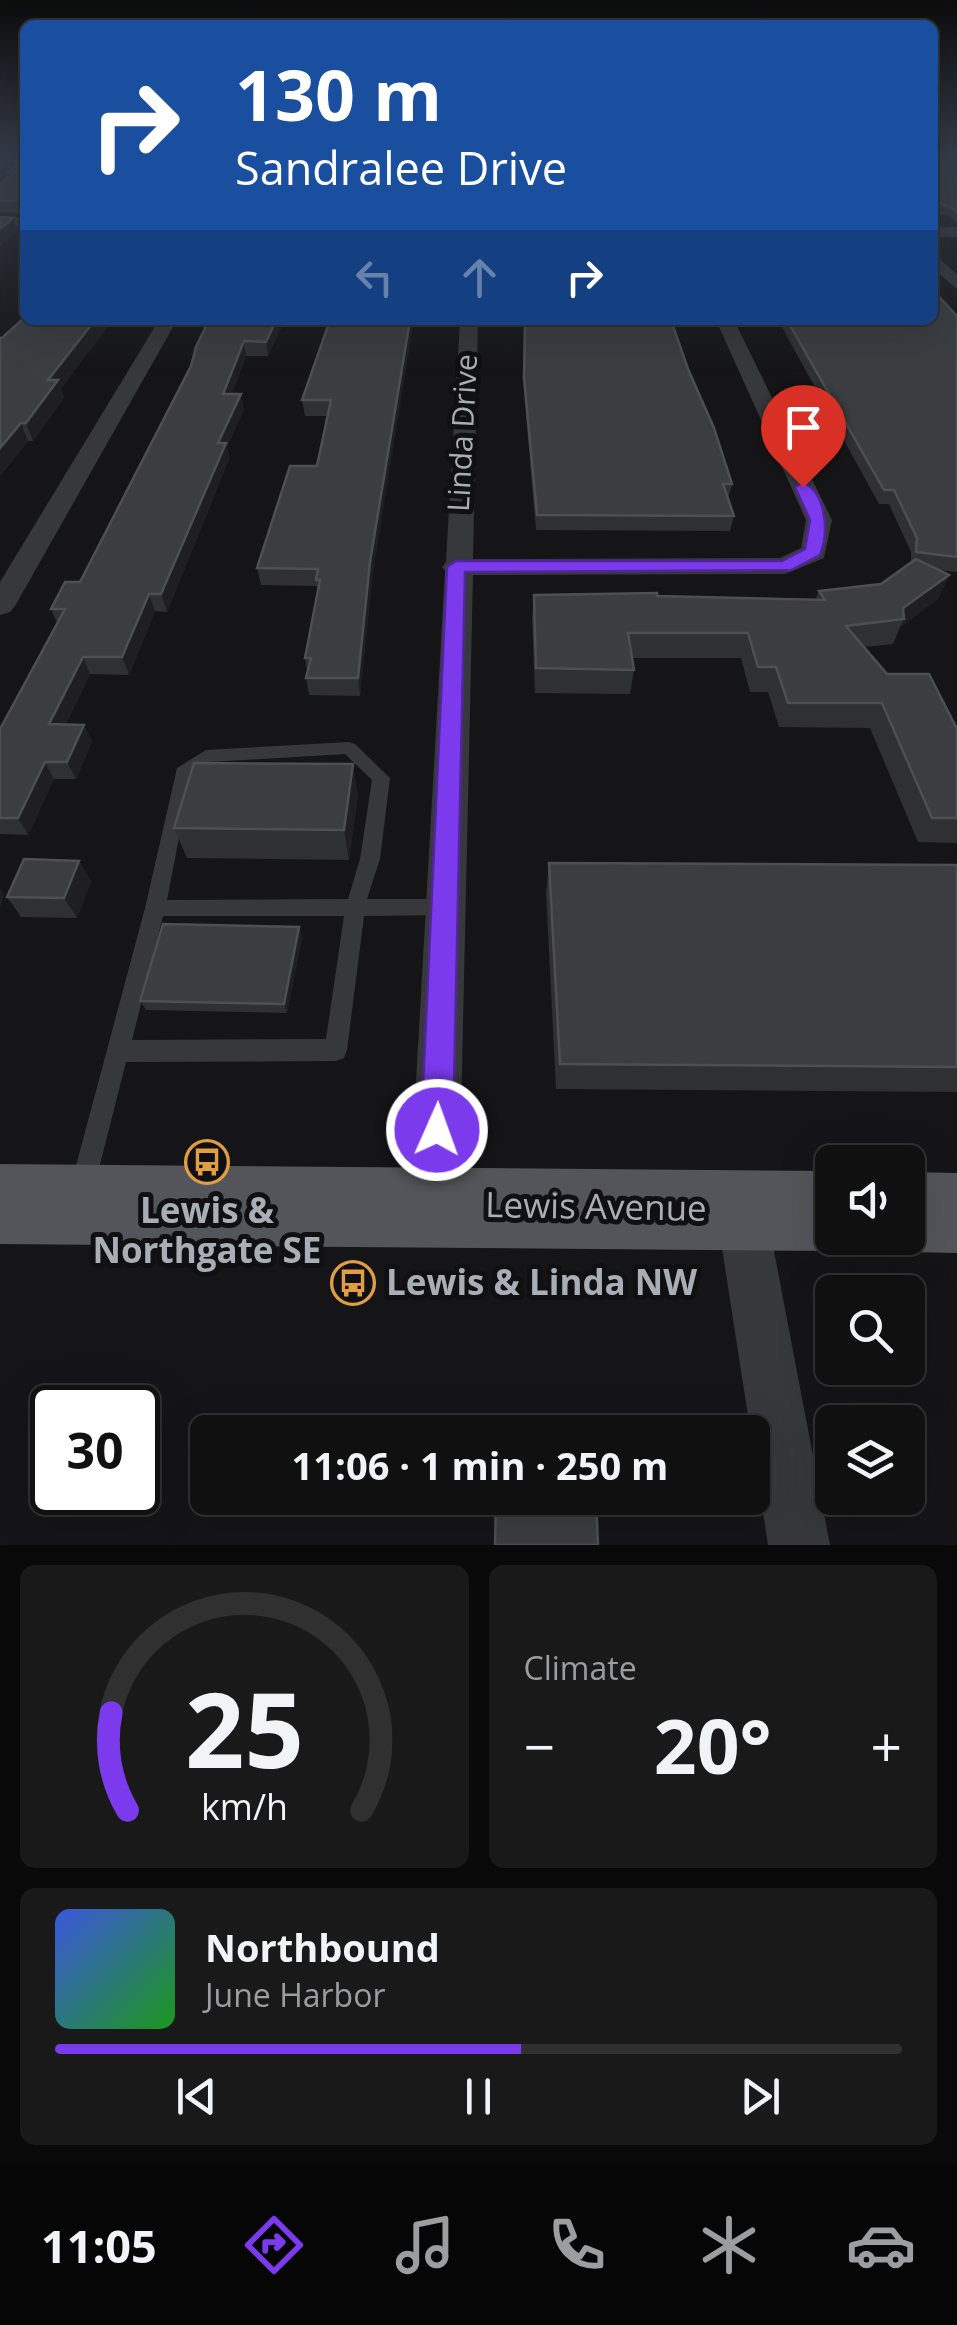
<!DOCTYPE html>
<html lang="en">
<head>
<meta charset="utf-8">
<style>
  body { margin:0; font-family:"Open Sans",sans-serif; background:#19191a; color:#f1f3f6; height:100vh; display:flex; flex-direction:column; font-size:38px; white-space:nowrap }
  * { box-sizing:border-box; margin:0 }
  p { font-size:32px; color:#9c9d9f }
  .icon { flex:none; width:55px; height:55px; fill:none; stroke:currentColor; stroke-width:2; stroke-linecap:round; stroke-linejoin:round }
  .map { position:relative; height:1545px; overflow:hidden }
  .sheet { display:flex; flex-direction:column; gap:20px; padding:20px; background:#090909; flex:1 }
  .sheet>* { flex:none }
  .hud { position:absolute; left:20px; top:20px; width:918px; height:305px; border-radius:15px; box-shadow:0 10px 40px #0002,0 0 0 2px #303031; background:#1a4fa0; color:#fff; overflow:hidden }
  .tools { position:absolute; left:815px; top:1145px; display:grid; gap:20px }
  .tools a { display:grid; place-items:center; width:110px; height:110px; border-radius:15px; background:#101011; box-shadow:0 10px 40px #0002,0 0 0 2px #303031; font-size:50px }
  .speed { position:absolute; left:30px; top:1385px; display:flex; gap:20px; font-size:50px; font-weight:700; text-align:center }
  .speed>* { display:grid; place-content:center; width:130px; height:130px; border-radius:50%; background:#101011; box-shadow:0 10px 40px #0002,0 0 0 2px #303031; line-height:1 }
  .speed .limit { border:5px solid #111; border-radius:15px; background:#fff; color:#111 }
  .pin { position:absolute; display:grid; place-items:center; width:85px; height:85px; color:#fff; margin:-102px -42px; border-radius:50% 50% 50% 0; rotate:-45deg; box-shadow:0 0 10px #0007 }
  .pin .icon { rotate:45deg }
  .me { position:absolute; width:110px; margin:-55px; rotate:2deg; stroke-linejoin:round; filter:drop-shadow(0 0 8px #0008) }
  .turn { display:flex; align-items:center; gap:35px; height:210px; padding:0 50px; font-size:45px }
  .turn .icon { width:130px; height:130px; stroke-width:2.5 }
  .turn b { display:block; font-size:70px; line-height:85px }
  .lanes { display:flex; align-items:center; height:95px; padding:0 50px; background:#0003; justify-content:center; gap:50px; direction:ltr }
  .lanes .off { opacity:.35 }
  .big { font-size:75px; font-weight:700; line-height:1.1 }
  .sheet .widget { flex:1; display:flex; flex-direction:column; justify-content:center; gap:15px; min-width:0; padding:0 35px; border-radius:15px; background:#19191a }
  .sheet .dial { align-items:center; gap:0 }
  .dial svg { height:260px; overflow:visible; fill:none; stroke:#303031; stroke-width:7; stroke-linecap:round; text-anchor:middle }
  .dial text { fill:#f1f3f6; stroke:none }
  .song { display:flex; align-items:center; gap:30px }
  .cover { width:120px; height:120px; border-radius:15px; background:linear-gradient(135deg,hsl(230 70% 55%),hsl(120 70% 35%)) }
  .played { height:10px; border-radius:5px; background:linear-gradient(90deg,#7c3aed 55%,#303031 55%) }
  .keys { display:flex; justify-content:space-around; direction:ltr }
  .heat { display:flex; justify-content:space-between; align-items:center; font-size:55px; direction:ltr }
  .sheet .tiles { flex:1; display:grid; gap:20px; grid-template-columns:1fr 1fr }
  .widget:last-child { grid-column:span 2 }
  .trip { position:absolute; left:190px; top:1415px; width:580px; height:100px; border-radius:15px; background:#101011; box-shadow:0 10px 40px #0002,0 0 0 2px #303031; font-weight:700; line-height:100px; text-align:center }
  .menu { display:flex; height:160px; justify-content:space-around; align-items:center; background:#060607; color:#9c9d9f }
  .menu .icon { width:70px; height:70px }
  .menu .on { color:#7c3aed }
  .menu b { font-size:45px; color:#f1f3f6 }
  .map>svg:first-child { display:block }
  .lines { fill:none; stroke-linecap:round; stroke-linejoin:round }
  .service { fill:#37383b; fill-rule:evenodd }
  .minor { fill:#37383b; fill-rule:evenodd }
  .primary { fill:#53555a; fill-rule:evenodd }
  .wall { fill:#2e3032 }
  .shaded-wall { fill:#1f1f21 }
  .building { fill:#3b3d40; stroke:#4c4f53; stroke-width:2.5 }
  .route { fill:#7c3aed; stroke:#51269a; stroke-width:2.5 }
  .labels { text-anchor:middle; stroke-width:10; stroke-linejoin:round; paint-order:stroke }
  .street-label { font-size:30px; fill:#a8aeb6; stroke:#101012 }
  .near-street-label { font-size:35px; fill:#a8aeb6; stroke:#101012 }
  .near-poi-label { font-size:35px; font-weight:bold; fill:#a8aeb6; stroke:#101012 }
</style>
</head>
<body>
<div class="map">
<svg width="957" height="1545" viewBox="0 0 957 1545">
  <rect width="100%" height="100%" fill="#151517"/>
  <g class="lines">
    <!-- service -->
    <path class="service" d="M349,742L355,744L390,778L380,859L367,899H445L452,901L455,907L452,913L445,915L364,916L347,1050L344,1058L336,1061L126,1062L94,1188L91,1197L82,1200L73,1197L70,1188L145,908L177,768L206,750ZM345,754L372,780L360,859L348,899L167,900L191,776L210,762ZM163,916H344L326,1039L132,1040Z"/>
    <!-- minor -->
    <g class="minor">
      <polygon points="6,154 21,154 0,170 0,160"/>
      <polygon points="0,216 25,217 25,227 0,226"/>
      <rect x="932" y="227" width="25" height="10"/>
      <polygon points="932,253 957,274 957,289 932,268"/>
      <polygon points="159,320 177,320 15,606 10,612 0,615 0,582"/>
      <polygon points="460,320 478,320 473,559 780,558 801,548 806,520 716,320 734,320 832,520 824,558 785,574 473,575 459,1205 452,1223 434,1230 416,1223 409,1205 445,571 442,567 446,562"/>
      <polygon points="741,1184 759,1191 766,1209 830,1545 768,1545 716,1209 723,1191"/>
    </g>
    <!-- primary -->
    <g class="primary">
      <polygon points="0,1164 832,1171 832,1238 861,1238 832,1251 0,1244"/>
      <polygon points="908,1172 957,1173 957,1253 908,1252 880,1240 908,1238"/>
    </g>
  </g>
  <!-- wall -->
  <g class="wall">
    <polygon points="932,154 957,154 957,223 948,215 941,215 932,206"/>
    <polygon points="25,158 25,213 0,213 0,184 9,177 7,172"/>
    <polygon points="957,316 957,572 939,570 949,575 938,599 900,627 893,644 864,647 887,674 957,729 957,843 918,842 870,728 779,727 768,692 750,692 741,658 632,658 634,670 630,694 535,693 532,619 534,595 815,600 819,591 881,584 911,562 911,552 889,504 879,504 778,320 932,320"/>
    <polygon points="209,320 280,320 281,328 268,356 246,356 232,394 244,409 227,447 229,459 167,612 155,611 129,675 90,674 66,724 84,725 92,742 76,779 54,779 28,835 0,834 0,729 57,623 51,609 80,582 191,366"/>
    <polygon points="330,320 372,579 360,696 309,695 306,678 307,671 305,658 318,593 317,586 261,585 257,568 317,466 328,416 305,416 302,400"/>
    <polygon points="523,320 671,320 688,369 732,484 728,499 734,516 730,531 536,530 524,392 525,334"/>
    <polygon points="0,338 61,389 64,398 33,441 28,441 0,476"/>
    <polygon points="358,795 349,860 187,858 174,828"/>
    <polygon points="79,861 91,881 77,918 21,917 7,897"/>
    <polygon points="549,863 957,865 957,1092 556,1089 546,893"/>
    <polygon points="299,927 302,937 287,1013 146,1010 140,1001"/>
  </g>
  <!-- shaded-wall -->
  <g class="shaded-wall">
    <polygon points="13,218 17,230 0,246 0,229"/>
    <polygon points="95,320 113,320 61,389 64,398 33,441 26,423 48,380"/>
    <polygon points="276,320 280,320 281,328 268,356 266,342"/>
    <polygon points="410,320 414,320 372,579 360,696 358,678 370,562"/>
    <polygon points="244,341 246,356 227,409 223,394"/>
    <polygon points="241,394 244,409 227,447 229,459 167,612 161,594 218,443"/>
    <polygon points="21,423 28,441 0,476 0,448"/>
    <polygon points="949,575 938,599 900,627 904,619 903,608"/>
    <polygon points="149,594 155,611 129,675 122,657"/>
    <polygon points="83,657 90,674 58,741 49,724"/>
    <polygon points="84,725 92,742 76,779 67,762"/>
    <polygon points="45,762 54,779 28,835 18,818"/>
    <polygon points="353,764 358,795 349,860 344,830"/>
    <polygon points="79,861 91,881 77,918 64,898"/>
    <polygon points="0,889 5,895 0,907"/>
    <polygon points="299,927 302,937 287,1013 284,1004"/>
  </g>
  <!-- building -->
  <g class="building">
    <polygon points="932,154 957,154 957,212 950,206 944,206 932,195"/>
    <polygon points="25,158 25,207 21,201 0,201 0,184 17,172 7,172"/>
    <polygon points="0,217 13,218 0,229"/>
    <polygon points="932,289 957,316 957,557 916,552 917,538 894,490 884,490 787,320 932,320"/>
    <polygon points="25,317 25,320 95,320 48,380 58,380 26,423 21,423 0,448 0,338 2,338"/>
    <polygon points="209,320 276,320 266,342 244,341 223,394 241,394 218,443 226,443 161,594 149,594 122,657 83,657 49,724 84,725 67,762 45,762 18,818 0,818 0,729 65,609 51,609 65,582 80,582 191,366 196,347"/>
    <polygon points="330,320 410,320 370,562 358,678 306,678 311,658 305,658 320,580 316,580 318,569 257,568 290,466 317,466 331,400 302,400"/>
    <polygon points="525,320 671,320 688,369 714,428 732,484 723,484 734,516 537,515 524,378"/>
    <polygon points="916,559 949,575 903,608 904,619 846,626 887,674 929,674 957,729 957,818 932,818 882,703 788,703 776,667 758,667 748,633 628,633 634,670 536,668 534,595 657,593 657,596 825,600 819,591 881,584"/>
    <polygon points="194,763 353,764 344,830 174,828"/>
    <polygon points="24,859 79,861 64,898 7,897"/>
    <polygon points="549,863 957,865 957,1067 560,1064"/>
    <polygon points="163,924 299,927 284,1004 140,1001"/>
    <polygon points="496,1415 592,1419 593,1432 496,1432"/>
    <polygon points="496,1498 596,1498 598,1545 495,1545"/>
  </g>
  <!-- sky -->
  <linearGradient id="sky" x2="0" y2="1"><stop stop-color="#0c0c0d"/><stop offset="0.42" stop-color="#353b47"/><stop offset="1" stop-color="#353b47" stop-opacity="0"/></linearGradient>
  <rect width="957" height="371" fill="url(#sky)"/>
  <!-- route -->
  <path class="route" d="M803,482C827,494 829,533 820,555L791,570L465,572L453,1130L448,1142L437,1146L426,1142L421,1130L447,567L456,561H782L805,549L810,520L795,487Z"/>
  <!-- icons -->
  <defs>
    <g id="bus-ring" transform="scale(2.25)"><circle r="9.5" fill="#101012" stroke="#e09d44" stroke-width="1.5"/><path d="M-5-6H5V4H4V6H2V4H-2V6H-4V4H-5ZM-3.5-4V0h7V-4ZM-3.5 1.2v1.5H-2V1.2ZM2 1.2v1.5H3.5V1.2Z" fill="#e09d44"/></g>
  </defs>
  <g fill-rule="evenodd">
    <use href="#bus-ring" x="207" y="1162"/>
    <use href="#bus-ring" x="353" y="1283"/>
  </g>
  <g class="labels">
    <!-- street labels -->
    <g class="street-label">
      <text transform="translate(463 433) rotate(-87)" y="10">Linda Drive</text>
    </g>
    <!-- near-street labels -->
    <g class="near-street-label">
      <text transform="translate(596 1207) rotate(1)" y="12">Lewis Avenue</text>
    </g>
    <!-- near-poi labels -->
    <g class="near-poi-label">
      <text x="207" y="1223">Lewis &amp;<tspan x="207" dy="40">Northgate SE</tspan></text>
      <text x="386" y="1295" text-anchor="start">Lewis &amp; Linda NW</text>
    </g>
  </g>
</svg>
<div class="tools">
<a><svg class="icon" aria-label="sound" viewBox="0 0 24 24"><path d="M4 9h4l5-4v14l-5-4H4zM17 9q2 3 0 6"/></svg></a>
<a><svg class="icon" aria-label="search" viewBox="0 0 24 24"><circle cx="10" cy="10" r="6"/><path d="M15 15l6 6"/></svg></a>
<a><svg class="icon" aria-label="layers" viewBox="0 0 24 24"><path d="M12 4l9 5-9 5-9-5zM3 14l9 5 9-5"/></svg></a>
</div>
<div class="speed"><div class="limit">30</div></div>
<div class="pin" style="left:803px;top:487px;background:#d93025"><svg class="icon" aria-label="arrive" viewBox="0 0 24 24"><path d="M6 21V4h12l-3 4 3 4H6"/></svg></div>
<svg class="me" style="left:437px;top:1130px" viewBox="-20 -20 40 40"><circle r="17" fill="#7c3aed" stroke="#fff" stroke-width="3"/><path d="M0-11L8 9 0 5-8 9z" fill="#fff"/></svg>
<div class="trip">11:06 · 1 min · 250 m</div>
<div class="hud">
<div class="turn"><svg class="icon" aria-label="right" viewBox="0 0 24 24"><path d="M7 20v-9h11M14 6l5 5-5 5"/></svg><div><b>130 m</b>Sandralee Drive</div></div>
<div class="lanes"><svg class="icon off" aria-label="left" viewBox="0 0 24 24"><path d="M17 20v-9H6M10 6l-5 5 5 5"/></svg><svg class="icon off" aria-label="ahead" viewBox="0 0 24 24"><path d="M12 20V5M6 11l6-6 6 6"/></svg><svg class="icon" aria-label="right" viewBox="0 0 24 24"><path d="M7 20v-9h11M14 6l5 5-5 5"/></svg></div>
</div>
</div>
<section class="sheet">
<div class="tiles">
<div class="widget dial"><svg viewBox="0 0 100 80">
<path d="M14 69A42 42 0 1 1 86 69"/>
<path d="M14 69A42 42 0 0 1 9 39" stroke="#7c3aed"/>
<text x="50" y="56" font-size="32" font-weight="700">25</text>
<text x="50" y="72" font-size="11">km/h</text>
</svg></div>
<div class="widget"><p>Climate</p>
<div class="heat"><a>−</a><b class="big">20°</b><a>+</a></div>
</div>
<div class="widget">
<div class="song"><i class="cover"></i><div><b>Northbound</b><p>June Harbor</p></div></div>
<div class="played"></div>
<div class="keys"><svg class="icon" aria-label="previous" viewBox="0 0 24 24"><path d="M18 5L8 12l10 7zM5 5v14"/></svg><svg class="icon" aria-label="pause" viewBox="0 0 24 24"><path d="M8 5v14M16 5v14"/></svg><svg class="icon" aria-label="next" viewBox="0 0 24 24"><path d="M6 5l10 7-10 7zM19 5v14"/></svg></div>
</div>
</div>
</section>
<nav class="menu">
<b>11:05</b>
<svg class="icon on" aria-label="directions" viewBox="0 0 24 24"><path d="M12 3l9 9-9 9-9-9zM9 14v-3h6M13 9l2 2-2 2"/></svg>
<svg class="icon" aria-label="music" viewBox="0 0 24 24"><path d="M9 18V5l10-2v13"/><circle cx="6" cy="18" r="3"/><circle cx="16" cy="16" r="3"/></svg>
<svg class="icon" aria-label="phone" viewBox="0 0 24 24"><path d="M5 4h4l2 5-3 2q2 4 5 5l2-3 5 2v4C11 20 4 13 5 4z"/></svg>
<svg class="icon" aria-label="climate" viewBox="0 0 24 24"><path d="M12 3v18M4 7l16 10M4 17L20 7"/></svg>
<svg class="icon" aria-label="car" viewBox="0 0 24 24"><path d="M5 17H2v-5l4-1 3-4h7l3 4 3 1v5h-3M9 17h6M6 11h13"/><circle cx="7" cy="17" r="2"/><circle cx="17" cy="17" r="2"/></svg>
</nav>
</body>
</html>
